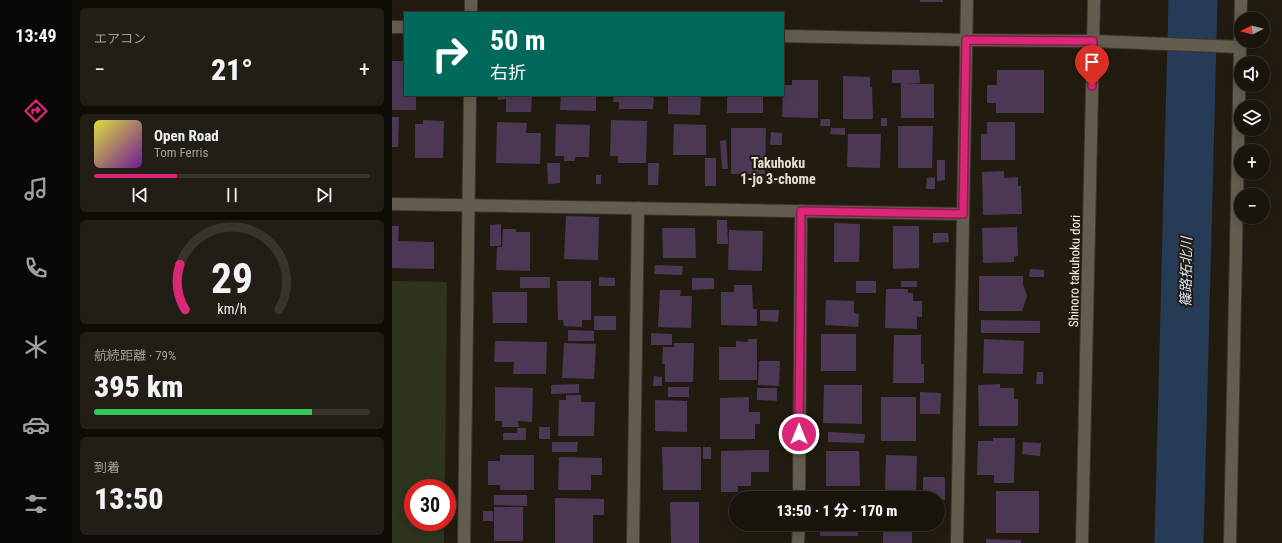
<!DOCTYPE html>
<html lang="ja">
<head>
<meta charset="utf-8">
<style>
  body { margin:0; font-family:"Roboto Condensed","Noto Sans JP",sans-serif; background:#231e15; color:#f1f3f6; height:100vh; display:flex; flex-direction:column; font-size:15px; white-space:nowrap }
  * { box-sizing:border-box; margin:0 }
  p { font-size:13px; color:#9f9f9d }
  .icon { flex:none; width:22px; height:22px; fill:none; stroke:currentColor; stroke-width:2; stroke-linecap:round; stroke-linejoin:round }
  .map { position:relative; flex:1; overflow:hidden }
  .panel { display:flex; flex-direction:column; gap:8px; padding:8px; background:#0e0c07; width:320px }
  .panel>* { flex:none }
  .banner { position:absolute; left:12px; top:12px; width:380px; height:84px; border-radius:0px; box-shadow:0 2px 10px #0003,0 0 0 1px #38342d; background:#00695c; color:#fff; overflow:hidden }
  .needle { width:26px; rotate:264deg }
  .tools { position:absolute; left:842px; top:12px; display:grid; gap:8px }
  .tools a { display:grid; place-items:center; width:36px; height:36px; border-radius:50%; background:#1a150c; box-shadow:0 2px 10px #0003,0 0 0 1px #38342d; font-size:20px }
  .speed { position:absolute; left:12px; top:479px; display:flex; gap:8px; font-size:20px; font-weight:700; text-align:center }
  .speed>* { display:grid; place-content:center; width:52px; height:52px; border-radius:50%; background:#1a150c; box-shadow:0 2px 10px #0003,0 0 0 1px #38342d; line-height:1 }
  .speed .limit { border:6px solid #d22; background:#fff; color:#111 }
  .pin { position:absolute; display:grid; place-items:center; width:34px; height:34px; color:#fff; margin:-41px -17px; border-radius:50% 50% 50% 0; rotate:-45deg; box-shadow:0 0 4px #0007 }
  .pin .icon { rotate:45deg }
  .me { position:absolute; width:44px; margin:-22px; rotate:0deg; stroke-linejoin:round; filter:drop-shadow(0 0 3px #0008) }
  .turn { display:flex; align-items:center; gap:14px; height:84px; padding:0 20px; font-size:18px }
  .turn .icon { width:52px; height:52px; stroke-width:2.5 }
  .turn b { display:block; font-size:28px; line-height:34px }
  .big { font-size:30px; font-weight:800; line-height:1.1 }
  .panel .widget { flex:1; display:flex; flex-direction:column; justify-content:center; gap:6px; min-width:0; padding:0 14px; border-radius:6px; background:#231e15 }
  .panel .dial { align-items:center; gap:0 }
  .dial svg { height:104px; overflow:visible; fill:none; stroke:#38342d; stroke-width:7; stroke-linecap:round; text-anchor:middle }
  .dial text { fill:#f1f3f6; stroke:none }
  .song { display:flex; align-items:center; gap:12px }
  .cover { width:48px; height:48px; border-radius:6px; background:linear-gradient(135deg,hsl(60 70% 55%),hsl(280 70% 35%)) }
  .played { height:4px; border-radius:2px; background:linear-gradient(90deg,#db2777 30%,#38342d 30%) }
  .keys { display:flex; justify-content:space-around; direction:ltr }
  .heat { display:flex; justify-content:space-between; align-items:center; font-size:22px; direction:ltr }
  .charge { height:6px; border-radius:3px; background:linear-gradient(90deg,#34c759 79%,#38342d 0) }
  .trip { position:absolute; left:337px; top:491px; width:216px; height:40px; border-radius:20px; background:#1a150c; box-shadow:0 2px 10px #0003,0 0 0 1px #38342d; font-weight:800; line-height:40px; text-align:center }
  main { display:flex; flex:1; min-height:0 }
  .tab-bar { display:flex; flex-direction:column; width:72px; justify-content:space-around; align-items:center; background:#0a0805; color:#9f9f9d }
  .tab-bar .icon { width:28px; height:28px }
  .tab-bar .on { color:#db2777 }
  .tab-bar b { font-size:18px; color:#f1f3f6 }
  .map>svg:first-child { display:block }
  .green { fill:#2d351e }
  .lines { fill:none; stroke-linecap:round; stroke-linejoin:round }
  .river { stroke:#263b55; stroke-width:49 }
  .building { fill:#4c3854 }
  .minor-casing { stroke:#3a3630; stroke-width:14 }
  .minor { stroke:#635d4f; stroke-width:12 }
  .route-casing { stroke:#8e194d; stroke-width:10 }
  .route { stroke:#db2777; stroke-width:7 }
  .labels { text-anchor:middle; stroke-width:4; stroke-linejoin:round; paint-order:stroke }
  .street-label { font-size:13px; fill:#f8f4ec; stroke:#221c10 }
  .neighbourhood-label { font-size:14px; font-weight:bold; fill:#e9e1d1; stroke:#221c10 }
  .water-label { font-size:14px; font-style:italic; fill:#d3e3f8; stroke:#221c10 }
</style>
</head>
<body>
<main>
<nav class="tab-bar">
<b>13:49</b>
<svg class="icon on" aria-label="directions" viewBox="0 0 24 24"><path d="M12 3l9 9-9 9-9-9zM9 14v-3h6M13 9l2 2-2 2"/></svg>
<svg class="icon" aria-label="music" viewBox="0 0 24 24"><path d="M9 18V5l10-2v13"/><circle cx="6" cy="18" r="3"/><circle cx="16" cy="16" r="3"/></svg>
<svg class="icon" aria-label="phone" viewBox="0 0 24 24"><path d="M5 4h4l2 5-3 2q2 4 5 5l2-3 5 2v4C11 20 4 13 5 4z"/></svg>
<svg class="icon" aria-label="climate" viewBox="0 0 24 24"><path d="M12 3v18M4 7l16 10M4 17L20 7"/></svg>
<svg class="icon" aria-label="car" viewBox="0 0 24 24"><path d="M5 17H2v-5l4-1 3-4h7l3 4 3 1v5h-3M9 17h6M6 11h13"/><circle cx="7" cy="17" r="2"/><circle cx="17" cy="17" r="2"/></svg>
<svg class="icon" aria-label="filters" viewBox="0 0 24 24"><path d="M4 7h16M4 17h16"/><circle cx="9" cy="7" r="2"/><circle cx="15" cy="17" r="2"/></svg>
</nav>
<section class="panel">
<div class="widget"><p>エアコン</p>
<div class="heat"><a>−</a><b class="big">21°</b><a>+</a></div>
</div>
<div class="widget">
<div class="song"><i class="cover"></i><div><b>Open Road</b><p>Tom Ferris</p></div></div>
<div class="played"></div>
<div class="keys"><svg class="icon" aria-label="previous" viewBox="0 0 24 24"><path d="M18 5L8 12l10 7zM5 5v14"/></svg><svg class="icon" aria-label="pause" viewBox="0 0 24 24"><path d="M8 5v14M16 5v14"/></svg><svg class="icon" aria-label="next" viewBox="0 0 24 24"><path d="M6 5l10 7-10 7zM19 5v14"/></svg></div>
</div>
<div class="widget dial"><svg viewBox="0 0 100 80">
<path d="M14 69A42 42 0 1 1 86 69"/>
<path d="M14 69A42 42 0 0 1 10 34" stroke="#db2777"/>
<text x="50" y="56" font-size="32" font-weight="700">29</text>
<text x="50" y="72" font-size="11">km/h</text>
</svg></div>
<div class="widget"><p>航続距離 · 79%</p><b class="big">395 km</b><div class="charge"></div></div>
<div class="widget"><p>到着</p><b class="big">13:50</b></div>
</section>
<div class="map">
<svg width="890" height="543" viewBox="0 0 890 543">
  <rect width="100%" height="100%" fill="#221c10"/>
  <!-- green -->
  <polygon class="green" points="0,281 55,282 53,488 21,488 21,522 52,522 52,543 0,543"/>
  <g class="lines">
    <!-- river -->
    <polyline class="river" points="787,543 801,0"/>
  </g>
  <!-- building -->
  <g class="building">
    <rect x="528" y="0" width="23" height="2"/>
    <polygon points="0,61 13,61 13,95 29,95 29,97 24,97 24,110 0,110"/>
    <polygon points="500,70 527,70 528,83 514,84 542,84 542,118 509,118 509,83 500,83"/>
    <polygon points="605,70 652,70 652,113 604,113 604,103 595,103 595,85 605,85"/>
    <polygon points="451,76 478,77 478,87 480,87 481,119 451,119"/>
    <polygon points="400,80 426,80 426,118 390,117 391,85 400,85"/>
    <polygon points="106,95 140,95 139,112 114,112 114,99 106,100"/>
    <polygon points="169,95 204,95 204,111 168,110"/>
    <polygon points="218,95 262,95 261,109 227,109 227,102 221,102 222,96"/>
    <polygon points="276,95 309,95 308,115 276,114"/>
    <rect x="335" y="95" width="36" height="18"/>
    <polygon points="0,117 7,117 6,147 0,147"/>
    <rect x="489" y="118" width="6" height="8"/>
    <polygon points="429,119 438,119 438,126 428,126"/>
    <polygon points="31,120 52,121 51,158 23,158 23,124 31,124"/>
    <polygon points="219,120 255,121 254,163 226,163 226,156 218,156"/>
    <polygon points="105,122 135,123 134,133 149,133 148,164 104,163"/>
    <polygon points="595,122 623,122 623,160 589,160 589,134 595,134"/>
    <polygon points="164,124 198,125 197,157 183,157 183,161 172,161 172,156 163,156"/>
    <polygon points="282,124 314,125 314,155 281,155"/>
    <polygon points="506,126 541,126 540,168 506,168"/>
    <polygon points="339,128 374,128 373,174 339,174"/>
    <polygon points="439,128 453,128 453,135 438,134"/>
    <polygon points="379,132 390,133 390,145 378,145"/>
    <polygon points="456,134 489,134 488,168 455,167"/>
    <polygon points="334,140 336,169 330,169 328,141"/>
    <rect x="313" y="158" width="11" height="28"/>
    <polygon points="545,160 553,160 553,180 545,181"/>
    <polygon points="155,163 168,163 168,183 156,184"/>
    <polygon points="256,163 267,163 266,185 256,185"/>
    <polygon points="612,171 612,178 626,177 626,186 629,186 630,214 591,215 590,172"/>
    <rect x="204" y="175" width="5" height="9"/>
    <polygon points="543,177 543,189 534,189 535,178"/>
    <polygon points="174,216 207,217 206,260 172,259"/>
    <polygon points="325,220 335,220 336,244 325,244"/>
    <polygon points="442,223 468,224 467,262 442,262"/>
    <polygon points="109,224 109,246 98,246 98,225"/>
    <polygon points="0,226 7,226 6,241 42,242 42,269 0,268"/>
    <polygon points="501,226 527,226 527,268 501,269"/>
    <polygon points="625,227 626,256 622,257 622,262 591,263 590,228"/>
    <polygon points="270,228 303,228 304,258 271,258"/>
    <polygon points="111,229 124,229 124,232 138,232 138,271 104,270 105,247 110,247"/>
    <polygon points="337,230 371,231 370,271 336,270"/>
    <polygon points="541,233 556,233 557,242 541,243"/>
    <polygon points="263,265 291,266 290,275 262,274"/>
    <polygon points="638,269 652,270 652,277 637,277"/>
    <polygon points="587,276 631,276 631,284 635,296 630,311 587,311"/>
    <rect x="128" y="277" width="30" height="11"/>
    <polygon points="207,277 223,278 223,286 207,286"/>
    <polygon points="300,278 322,278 322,289 300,290"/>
    <polygon points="165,281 199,281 199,320 190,320 190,327 172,326 171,320 166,320"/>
    <rect x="464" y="281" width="20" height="12"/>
    <rect x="509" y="281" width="16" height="6"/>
    <polygon points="342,285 360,285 361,309 365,309 365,326 329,325 329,292 342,292"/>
    <polygon points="494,289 516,289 516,293 521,293 521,301 530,301 530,317 525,317 525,329 493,328"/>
    <polygon points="268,290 289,290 288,296 300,296 299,328 266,327"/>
    <polygon points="100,292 135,292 135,323 101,323"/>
    <polygon points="434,300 462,301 462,313 467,314 466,327 433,325"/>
    <polygon points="368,310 387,310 386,322 368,321"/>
    <rect x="202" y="316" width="22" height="14"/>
    <polygon points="589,320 648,321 648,333 589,333"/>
    <polygon points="176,330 202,331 202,341 176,341"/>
    <polygon points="259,333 280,334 280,345 259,345"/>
    <rect x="429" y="334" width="35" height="37"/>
    <polygon points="502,335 529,335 529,364 532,364 532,383 501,383"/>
    <polygon points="356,339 365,339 365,380 327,380 327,347 344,347 344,341 356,342"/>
    <polygon points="592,339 632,341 631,374 591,373"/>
    <polygon points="103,341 155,342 154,374 121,374 122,362 102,362"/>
    <polygon points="172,343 204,344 202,379 170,378"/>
    <polygon points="282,343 302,343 301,382 273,382 273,364 270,364 271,347 282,347"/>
    <polygon points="367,361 388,361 387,386 366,385"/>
    <polygon points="645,372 651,372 651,384 644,384"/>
    <polygon points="262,376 270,377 270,386 261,386"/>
    <polygon points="187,384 187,393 159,394 159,385"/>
    <polygon points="608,384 608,388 622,388 622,399 626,399 626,426 587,426 586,385"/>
    <polygon points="432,385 470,385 470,424 431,423"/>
    <polygon points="103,387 141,388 140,422 126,421 127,427 110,427 110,421 103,421"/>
    <rect x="276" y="387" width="21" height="10"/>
    <polygon points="365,388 385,388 385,401 365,400"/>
    <polygon points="528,392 549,393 548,414 528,414"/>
    <polygon points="174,395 189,395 189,402 203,402 202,436 166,436 167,400 174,400"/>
    <polygon points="357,397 357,412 368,412 368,424 363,424 363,439 328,439 328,398"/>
    <rect x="489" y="397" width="35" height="44"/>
    <polygon points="263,400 295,401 295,432 263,431"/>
    <rect x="147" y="427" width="11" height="12"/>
    <polygon points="125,428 134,428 134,440 111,440 111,433 125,433"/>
    <polygon points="436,432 473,434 472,443 436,442"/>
    <polygon points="601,438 623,438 622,483 602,483 602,475 585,475 586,441 601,441"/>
    <polygon points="160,442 186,442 185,452 160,452"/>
    <polygon points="631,442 649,443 648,456 630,454"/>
    <polygon points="270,447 309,447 309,490 271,490"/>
    <rect x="311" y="447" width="8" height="12"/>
    <polygon points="377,450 377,472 359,472 359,486 346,486 346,492 329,492 329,451"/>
    <polygon points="434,451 467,451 468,486 434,486"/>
    <polygon points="108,455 142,455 142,490 108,490 108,485 96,485 96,461 108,461"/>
    <polygon points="494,455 525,456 524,492 493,491"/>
    <polygon points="167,457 210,458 210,475 199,475 199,490 166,490"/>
    <polygon points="531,477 553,477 553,500 531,498"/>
    <rect x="604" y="491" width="43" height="42"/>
    <polygon points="102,495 135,495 135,506 102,505"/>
    <polygon points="163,498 212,499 212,515 201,515 201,543 163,543"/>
    <polygon points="278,502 307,502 307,543 279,543"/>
    <rect x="102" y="507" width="29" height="34"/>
    <rect x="91" y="511" width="10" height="10"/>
    <rect x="428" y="524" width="38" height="12"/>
    <rect x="491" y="524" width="29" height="19"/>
    <polygon points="594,539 629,540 629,543 594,543"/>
  </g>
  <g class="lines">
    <!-- minor casing -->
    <g class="minor-casing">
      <g id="minor">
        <polyline points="79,13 79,0"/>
        <polyline points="0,27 13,27"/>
        <polyline points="391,36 574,40 701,41 848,47"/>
        <polyline points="0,204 571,214"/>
        <polyline points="407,498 409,211"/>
        <polyline points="72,543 78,95"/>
        <polyline points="241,543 246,208"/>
        <polyline points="406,543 407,524"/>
        <polyline points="565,543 575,0"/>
        <polyline points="690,543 702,0"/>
        <polyline points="838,543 849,0"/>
      </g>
    </g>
    <!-- minor -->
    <use href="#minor" class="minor"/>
  </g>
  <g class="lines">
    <!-- route casing -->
    <g class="route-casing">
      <polyline id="route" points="407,434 409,211 571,214 574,40 701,41 700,86"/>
    </g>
    <!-- route -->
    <use href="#route" class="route"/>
  </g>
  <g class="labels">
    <!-- street labels -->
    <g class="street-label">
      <text transform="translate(682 271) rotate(-89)" y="5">Shinoro takuhoku dori</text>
    </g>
    <!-- neighbourhood labels -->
    <g class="neighbourhood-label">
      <text x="386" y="168">Takuhoku<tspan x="386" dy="16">1-jo 3-chome</tspan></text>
    </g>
    <!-- water labels -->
    <g class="water-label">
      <text transform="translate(794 272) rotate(-89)" y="5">篠路拓北川</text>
    </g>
  </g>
</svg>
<div class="tools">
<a><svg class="needle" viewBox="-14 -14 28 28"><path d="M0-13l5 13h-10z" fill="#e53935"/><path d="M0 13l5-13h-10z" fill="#9f9f9d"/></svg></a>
<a><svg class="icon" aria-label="sound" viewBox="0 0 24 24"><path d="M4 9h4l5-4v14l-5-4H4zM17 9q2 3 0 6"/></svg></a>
<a><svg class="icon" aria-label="layers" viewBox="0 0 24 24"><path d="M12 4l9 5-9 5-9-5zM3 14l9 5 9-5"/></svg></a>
<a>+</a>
<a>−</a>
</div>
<div class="speed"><div class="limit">30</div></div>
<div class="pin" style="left:700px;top:86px;background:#d93025"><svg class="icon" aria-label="arrive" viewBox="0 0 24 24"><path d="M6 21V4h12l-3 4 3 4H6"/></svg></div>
<svg class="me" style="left:407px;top:434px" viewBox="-20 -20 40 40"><circle r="17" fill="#db2777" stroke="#fff" stroke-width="3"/><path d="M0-11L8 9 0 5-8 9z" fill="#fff"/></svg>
<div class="trip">13:50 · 1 分 · 170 m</div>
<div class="banner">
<div class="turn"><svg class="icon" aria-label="right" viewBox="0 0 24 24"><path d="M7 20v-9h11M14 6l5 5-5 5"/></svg><div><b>50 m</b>右折</div></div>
</div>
</div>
</main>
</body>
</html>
